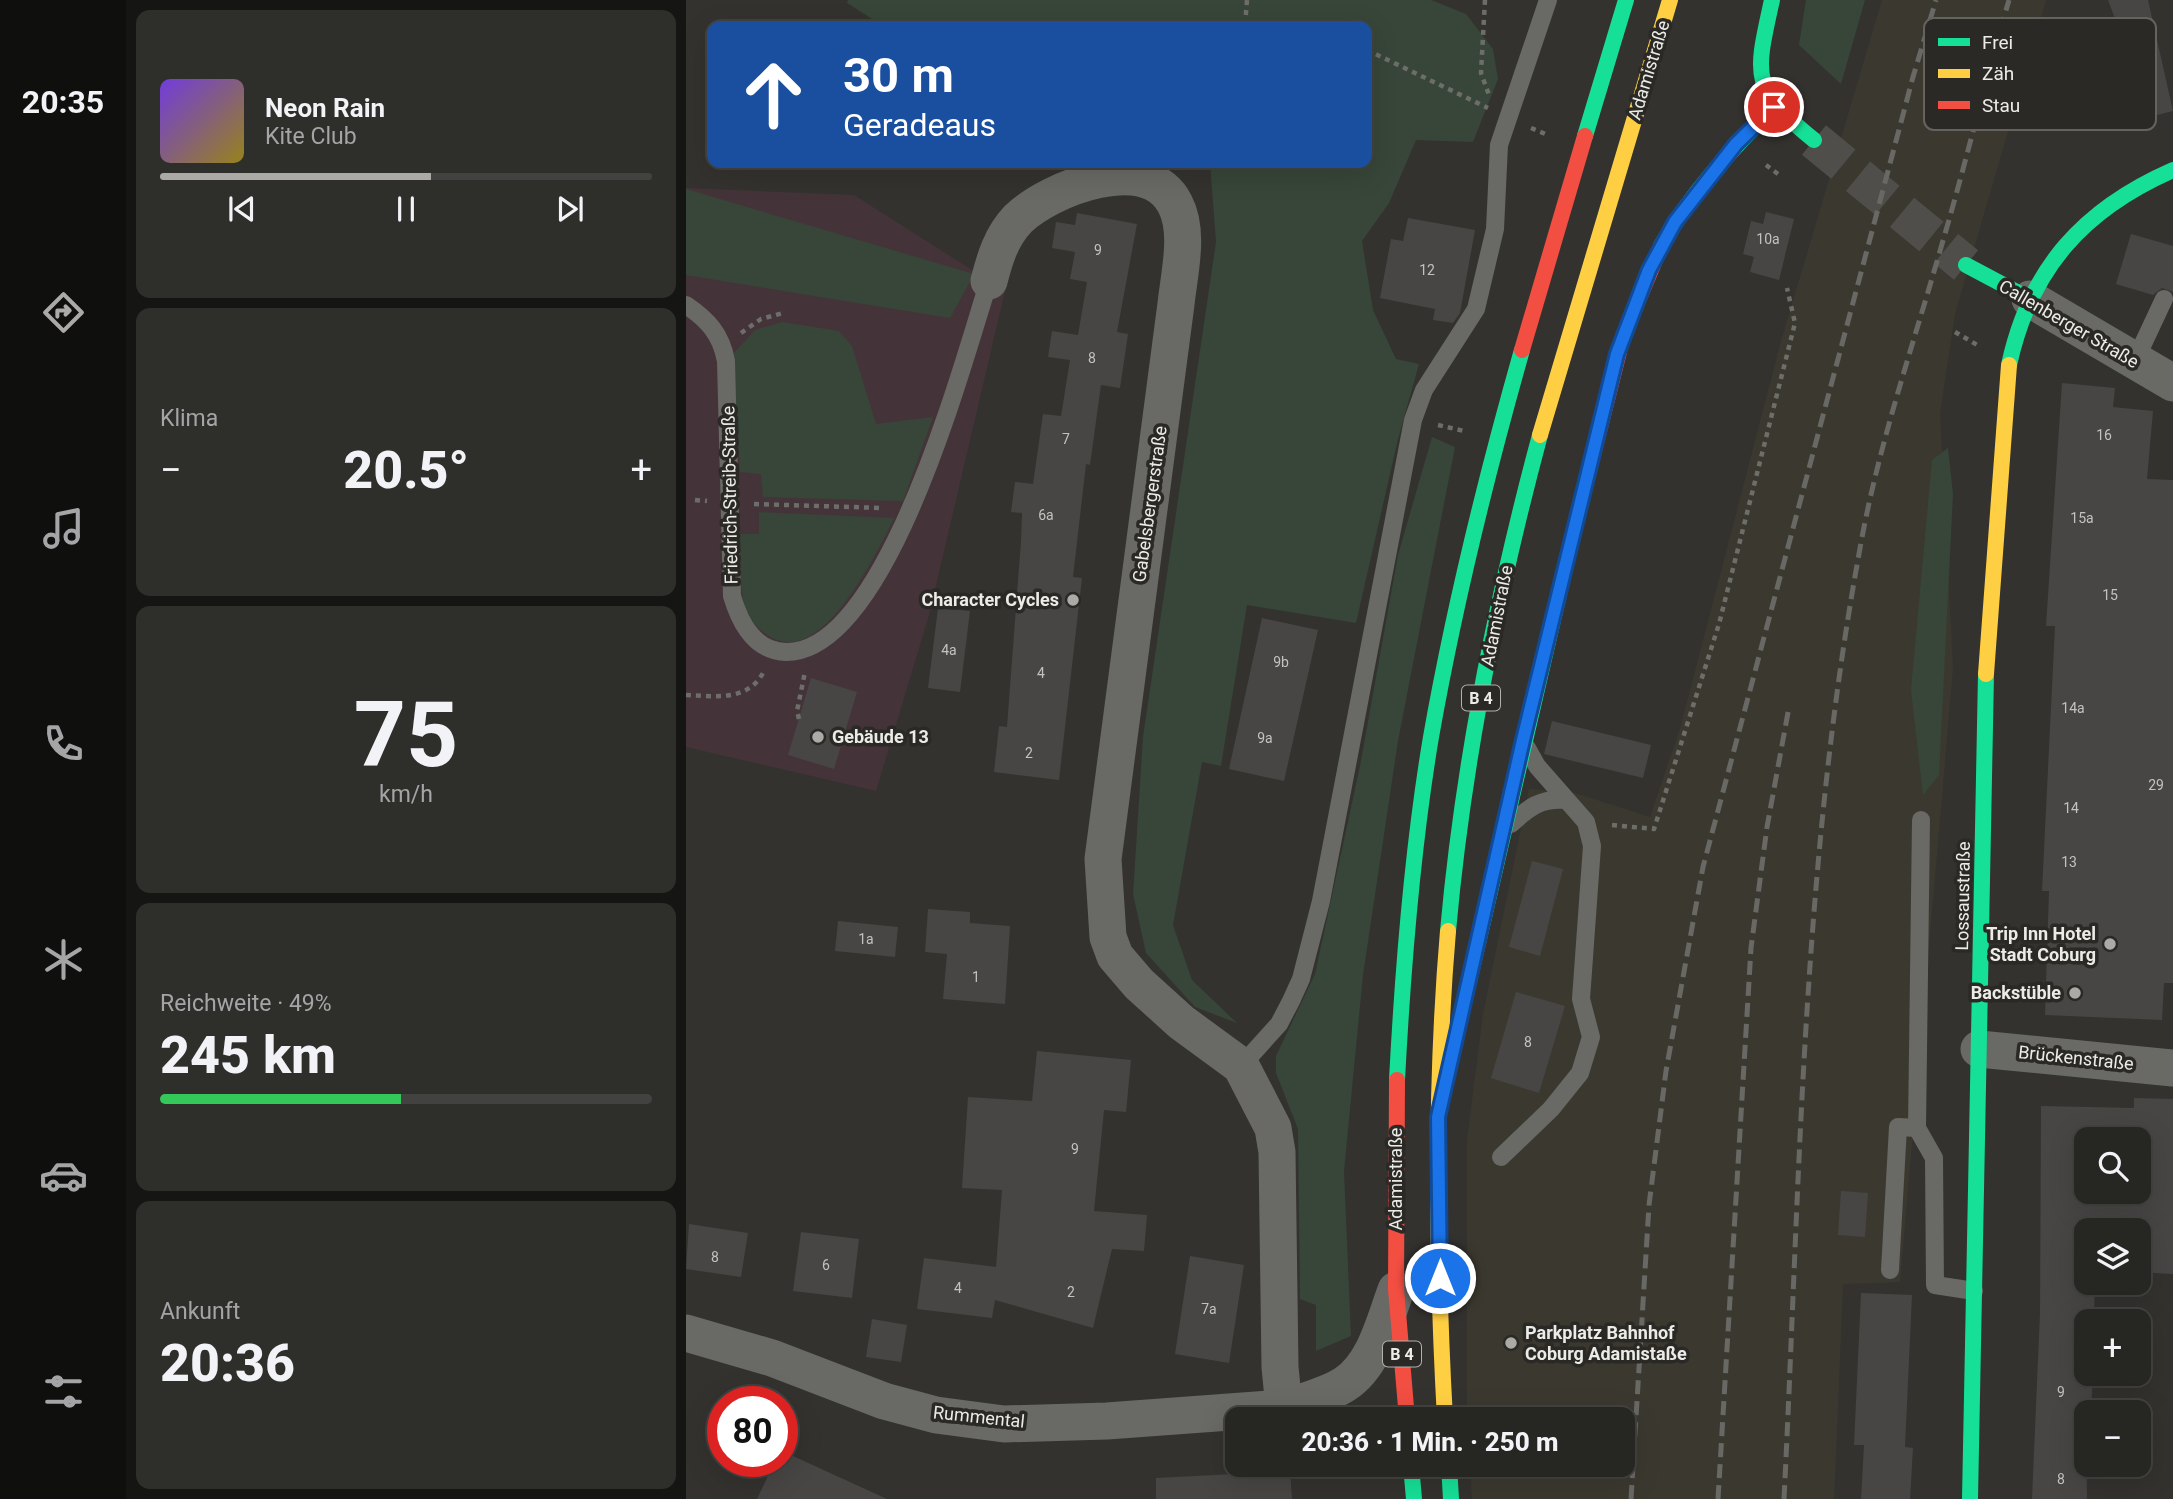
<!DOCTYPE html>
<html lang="de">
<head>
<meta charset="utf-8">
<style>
  body { margin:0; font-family:Roboto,sans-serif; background:#2e2e2b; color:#f1f3f6; height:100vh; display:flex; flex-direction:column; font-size:26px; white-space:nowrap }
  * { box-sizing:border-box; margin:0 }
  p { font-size:23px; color:#a4a5a6 }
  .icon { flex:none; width:38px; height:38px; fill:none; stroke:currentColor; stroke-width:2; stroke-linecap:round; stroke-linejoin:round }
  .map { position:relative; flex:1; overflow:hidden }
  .panel { display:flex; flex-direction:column; gap:10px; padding:10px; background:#151513; width:560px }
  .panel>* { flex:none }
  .hud { position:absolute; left:21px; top:21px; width:665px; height:147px; border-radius:14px; box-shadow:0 7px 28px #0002,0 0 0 2px #424341; background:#1a4fa0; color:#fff; overflow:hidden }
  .controls { position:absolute; left:1388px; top:1127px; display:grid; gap:14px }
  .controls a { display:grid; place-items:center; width:77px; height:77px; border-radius:14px; background:#262623; box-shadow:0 7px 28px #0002,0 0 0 2px #424341; font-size:35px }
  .speed { position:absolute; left:21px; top:1386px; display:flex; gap:14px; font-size:35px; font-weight:700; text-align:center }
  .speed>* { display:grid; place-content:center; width:91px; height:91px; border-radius:50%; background:#262623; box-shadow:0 7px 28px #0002,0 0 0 2px #424341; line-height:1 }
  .speed .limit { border:10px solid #d22; background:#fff; color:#111 }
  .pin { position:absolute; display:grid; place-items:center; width:60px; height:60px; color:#fff; margin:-30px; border:4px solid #fff; border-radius:50%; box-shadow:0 2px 7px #0007 }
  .me { position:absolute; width:77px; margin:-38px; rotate:0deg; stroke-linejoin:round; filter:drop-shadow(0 0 5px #0008) }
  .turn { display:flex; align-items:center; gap:24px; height:147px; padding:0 21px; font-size:32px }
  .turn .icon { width:91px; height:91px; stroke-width:2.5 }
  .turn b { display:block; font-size:49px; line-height:60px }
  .big { font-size:52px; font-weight:800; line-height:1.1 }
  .panel .widget { flex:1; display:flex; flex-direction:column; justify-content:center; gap:10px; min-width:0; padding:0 24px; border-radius:14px; background:#2e2e2b }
  .panel .dial { align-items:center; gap:0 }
  .dial b { font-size:91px; line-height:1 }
  .song { display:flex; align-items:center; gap:21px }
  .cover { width:84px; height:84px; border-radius:10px; background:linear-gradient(135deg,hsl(260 70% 55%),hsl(50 70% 35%)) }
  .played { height:7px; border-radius:4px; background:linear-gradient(90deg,#abaaa7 55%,#424341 55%) }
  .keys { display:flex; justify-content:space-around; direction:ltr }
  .heat { display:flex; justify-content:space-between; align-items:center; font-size:38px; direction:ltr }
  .charge { height:10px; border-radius:5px; background:linear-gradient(90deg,#34c759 49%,#424341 0) }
  .trip { position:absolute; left:539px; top:1407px; width:410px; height:70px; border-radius:14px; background:#262623; box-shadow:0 7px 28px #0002,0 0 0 2px #424341; font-weight:800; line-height:70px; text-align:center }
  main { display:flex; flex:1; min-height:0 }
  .tabs { display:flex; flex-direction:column; width:126px; justify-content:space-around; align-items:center; background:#0f0f0e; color:#a4a5a6 }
  .tabs .icon { width:49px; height:49px }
  .tabs .selected { color:#abaaa7 }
  .tabs b { font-size:32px; color:#f1f3f6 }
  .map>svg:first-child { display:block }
  .built { fill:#3b392f }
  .education { fill:#44343a }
  .green { fill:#374638 }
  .building { fill:#474644; fill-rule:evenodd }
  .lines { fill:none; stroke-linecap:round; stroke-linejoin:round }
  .secondary-tunnel { stroke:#4f4e4b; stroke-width:38; stroke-dasharray:38 19; stroke-linecap:butt }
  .path { stroke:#6d6e6a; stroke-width:4.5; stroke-dasharray:5 5; stroke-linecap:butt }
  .lane { stroke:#696965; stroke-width:18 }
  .street { stroke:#696965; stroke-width:37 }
  .fast { stroke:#16e098; stroke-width:16 }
  .slow { stroke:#ffcf43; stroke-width:16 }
  .jam { stroke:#f24e42; stroke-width:16 }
  .rail { stroke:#686865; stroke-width:5; stroke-dasharray:14 7; stroke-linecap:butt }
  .route-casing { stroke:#114b97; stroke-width:18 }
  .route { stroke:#1a73e8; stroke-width:12 }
  .poi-dot { fill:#abaaa7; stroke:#2a2925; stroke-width:2.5 }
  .labels { text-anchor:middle; stroke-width:7; stroke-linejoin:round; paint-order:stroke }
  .number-label { font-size:14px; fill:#c2c2bf }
  .shield { fill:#2a2925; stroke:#b1b1ae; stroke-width:2 }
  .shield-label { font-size:16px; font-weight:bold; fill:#ebebe8 }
  .street-label { font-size:18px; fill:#ebebe8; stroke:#2a2925 }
  .poi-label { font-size:18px; font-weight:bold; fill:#ebebe8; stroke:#2a2925; text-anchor:end }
  .key { fill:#2a2925; stroke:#646360; stroke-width:2 }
  .key-label { font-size:19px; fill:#ebebe8 }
</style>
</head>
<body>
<main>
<nav class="tabs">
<b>20:35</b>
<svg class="icon selected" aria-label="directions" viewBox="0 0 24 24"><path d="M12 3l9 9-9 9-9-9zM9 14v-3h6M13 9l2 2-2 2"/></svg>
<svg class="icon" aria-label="music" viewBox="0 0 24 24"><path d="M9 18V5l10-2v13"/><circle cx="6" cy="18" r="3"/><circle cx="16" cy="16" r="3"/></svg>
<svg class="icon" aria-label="phone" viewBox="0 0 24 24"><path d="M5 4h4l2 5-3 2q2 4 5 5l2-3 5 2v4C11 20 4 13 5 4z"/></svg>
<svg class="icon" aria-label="climate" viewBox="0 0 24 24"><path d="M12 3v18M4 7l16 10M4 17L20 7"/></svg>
<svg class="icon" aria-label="car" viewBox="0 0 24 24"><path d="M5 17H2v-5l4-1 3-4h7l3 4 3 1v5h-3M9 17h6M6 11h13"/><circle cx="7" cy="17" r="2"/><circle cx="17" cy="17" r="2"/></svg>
<svg class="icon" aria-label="filters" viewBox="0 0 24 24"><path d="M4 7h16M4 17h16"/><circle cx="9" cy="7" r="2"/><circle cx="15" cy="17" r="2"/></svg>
</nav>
<section class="panel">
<div class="widget">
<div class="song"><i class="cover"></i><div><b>Neon Rain</b><p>Kite Club</p></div></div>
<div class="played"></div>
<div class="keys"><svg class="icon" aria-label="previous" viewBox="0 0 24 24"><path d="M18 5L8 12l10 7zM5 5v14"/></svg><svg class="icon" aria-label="pause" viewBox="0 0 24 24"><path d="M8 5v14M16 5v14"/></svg><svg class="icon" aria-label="next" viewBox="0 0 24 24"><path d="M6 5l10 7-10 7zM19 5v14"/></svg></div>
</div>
<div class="widget"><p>Klima</p>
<div class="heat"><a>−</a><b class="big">20.5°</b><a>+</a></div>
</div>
<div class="widget dial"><b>75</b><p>km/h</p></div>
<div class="widget"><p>Reichweite · 49%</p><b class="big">245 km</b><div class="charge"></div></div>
<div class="widget"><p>Ankunft</p><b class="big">20:36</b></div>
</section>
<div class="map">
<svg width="1487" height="1499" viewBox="0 0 1487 1499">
  <rect width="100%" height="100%" fill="#33322f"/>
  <!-- built -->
  <polygon class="built" points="1196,0 1360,0 1269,314 1254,413 1267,668 1214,1282 1157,1284 1148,1499 786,1499 784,1465 936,1465 936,1419 781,1419 781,1140 797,1014 843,789 889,793 964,817 994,729 1094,345"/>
  <!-- education -->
  <polygon class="education" points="0,188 168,195 319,291 243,615 190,791 0,747"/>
  <!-- green -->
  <g class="green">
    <polygon points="162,0 745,0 780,14 807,49 812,79 787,142 730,140 703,203 676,241 687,310 710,359 733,364 712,439 670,623 561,605 535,766 516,762 487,925 506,980 551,1023 509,1007 460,953 447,894 457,737 530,242 524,163 681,163 681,26 404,26 394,22 370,26 197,26 161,3"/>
    <polygon points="1120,0 1179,0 1155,84 1113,45"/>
    <polygon points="0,189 288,274 264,318 0,275"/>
    <polygon points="96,322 153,331 166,346 190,424 247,417 217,501 77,497 75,474 54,472 47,354 69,330"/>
    <polygon points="746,437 769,447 712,741 677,975 658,1171 665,1336 630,1351 630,1305 614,1299 612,1129 590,1073 590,1056 629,974 674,766 712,555"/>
    <polygon points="1262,448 1267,494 1253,775 1237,795 1225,690 1246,460"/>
    <path d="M73,512L208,518C191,552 139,662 89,639C75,633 66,623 60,609C53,592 55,554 54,534H73Z"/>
  </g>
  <!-- building -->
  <g class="building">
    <polygon points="1422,0 1462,0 1487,111 1419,128 1414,107 1398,111 1394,96 1377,101 1367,64 1430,48 1426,31 1433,29"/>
    <polygon points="1080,212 1108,219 1093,280 1064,272 1068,257 1057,254 1065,221 1077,224"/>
    <polygon points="391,213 451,224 431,332 442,334 434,388 415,385 404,465 400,464 387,577 396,578 373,780 308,772 313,726 321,727 335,541 336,513 325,512 329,482 347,484 357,414 375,416 384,360 362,357 366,331 392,335 401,282 384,279 389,252 366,248 370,222 389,225"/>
    <polygon points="722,218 789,230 774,313 767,323 747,320 749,309 694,298 705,239 717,241"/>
    <polygon points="1445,234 1487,246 1487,292 1476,288 1467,295 1430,284"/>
    <polygon points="1376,383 1429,388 1427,407 1467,411 1461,479 1487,480 1487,983 1478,983 1476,1020 1359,1015 1363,891 1356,891 1369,626 1360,626"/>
    <polygon points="252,608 284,611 274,692 242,688"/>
    <polygon points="576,618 632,630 598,781 543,769"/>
    <polygon points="125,678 171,692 148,769 102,755"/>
    <polygon points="866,721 965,745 957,778 858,754"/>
    <polygon points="846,861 877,869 854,956 823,947"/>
    <polygon points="242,909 284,912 284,923 324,926 319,1004 257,999 261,954 239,952"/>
    <polygon points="152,921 212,927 209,957 149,951"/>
    <polygon points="830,992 879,1006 853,1093 805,1078"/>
    <polygon points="351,1051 445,1060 440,1112 418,1110 408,1211 461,1215 458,1251 426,1249 407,1328 309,1300 306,1318 231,1309 238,1258 310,1267 316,1190 276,1188 282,1097 346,1101"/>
    <path d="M1448,1098L1487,1099V1274L1452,1272V1230H1400V1283H1409L1408,1315H1400V1374H1407L1405,1411H1400L1401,1499H1346L1354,1313L1355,1106L1448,1108ZM1400,1139H1452V1192H1400Z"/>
    <polygon points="1155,1191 1182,1193 1179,1237 1152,1235"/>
    <polygon points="3,1224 62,1233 55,1277 0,1269"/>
    <polygon points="115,1232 173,1239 166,1298 107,1291"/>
    <polygon points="504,1256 558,1265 543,1363 489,1354"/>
    <polygon points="1175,1293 1226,1295 1219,1447 1227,1448 1224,1499 1175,1499 1178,1445 1168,1445"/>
    <polygon points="186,1319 221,1325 215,1362 180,1357"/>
    <polygon points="96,1451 201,1499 71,1499 89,1461 96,1461"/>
    <polygon points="604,1471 606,1499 470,1499 470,1478"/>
  </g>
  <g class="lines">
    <!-- secondary-tunnel -->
    <polyline class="secondary-tunnel" points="1128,140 1280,265"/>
    <!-- path -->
    <g class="path">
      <polyline points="799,0 795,73 803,95"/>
      <polyline points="559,25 561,0"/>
      <polyline points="557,26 618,26"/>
      <polyline points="681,50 802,108"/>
      <polyline points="845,128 862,135"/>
      <polyline points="1080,165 1096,177"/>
      <polyline points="1269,332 1293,346"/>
      <polyline points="55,333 75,319 97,313"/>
      <polyline points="752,425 778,431"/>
      <polyline points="9,500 21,501"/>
      <polyline points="68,504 196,508"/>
      <path d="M0,695C28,696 61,702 77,673"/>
      <polyline points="113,719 111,711 119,672"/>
      <polyline points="926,825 968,829 1033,624 1109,323 1101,288"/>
    </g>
    <!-- lane -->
    <g class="lane">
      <path d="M0,305C22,320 35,334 40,361L46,596C54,623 68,651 100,652C201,653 277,361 303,281"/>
      <polyline points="1449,361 1478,299"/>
      <polyline points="1235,820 1231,1128 1248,1158 1249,1285 1288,1291"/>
      <path d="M825,824C843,807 855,798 880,800"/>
      <polyline points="555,1066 593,1024 605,1001 615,979 635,901 727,420 738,390 790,309 809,229 813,145 862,0"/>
      <polyline points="815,1157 865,1109 894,1073 905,1037 895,999 906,846 900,822 851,766 841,748"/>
      <polyline points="1204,1270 1212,1127 1231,1128"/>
    </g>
    <!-- street -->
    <g class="street">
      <path d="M303,281C309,258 315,237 332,219C364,188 462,150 489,204C504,232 493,274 490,304L417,859L422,937L429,956L453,984L495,1022L555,1066L587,1128L591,1152L594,1367L598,1408"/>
      <polyline points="1344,299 1487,383"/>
      <polyline points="1293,1049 1487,1068"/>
      <polyline points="0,1333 86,1358 198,1401 250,1415 318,1424 421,1421 598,1408 642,1419"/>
      <path d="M598,1408C618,1401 642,1395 659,1384C689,1364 698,1322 710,1290"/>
    </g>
    <!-- fast -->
    <g class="fast">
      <path d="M1086,0C1069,77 1064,88 1128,140"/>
      <polyline points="899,136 940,0"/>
      <path d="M975,246C1005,193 1045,150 1088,107"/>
      <polyline points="1280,265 1344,299"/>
      <path d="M1323,365C1344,268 1398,209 1487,170"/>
      <path d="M762,931C777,763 810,599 854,435"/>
      <polyline points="775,1016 887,534"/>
      <path d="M711,1080C717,965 726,850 745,737C768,607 800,477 836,350"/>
      <polyline points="725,1465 728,1499"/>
      <polyline points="763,1465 765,1499"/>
      <polyline points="1284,1499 1300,674"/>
    </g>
    <!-- slow -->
    <g class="slow">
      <polyline points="854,435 984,0"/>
      <polyline points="1300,674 1323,365"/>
      <path d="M759,1419C750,1256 748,1094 762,931"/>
    </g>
    <!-- jam -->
    <g class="jam">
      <polyline points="836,350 899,136"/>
      <polyline points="887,534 937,336 975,246"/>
      <polyline points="711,1080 710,1289 721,1419"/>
    </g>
    <!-- rail -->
    <g class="rail">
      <polyline points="945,1499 963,1205 980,1071 1017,867 1227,77 1250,0"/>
      <polyline points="1032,1499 1065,948 1081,827 1103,707"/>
      <path d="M1098,1499C1114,1184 1116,865 1173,554C1191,449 1227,346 1256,244C1280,163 1299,81 1323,0"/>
    </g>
  </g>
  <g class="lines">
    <!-- route casing -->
    <g class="route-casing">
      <polyline id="route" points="754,1278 752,1117 837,740 931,354 963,270 989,222 1050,144 1088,107"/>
    </g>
    <!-- route -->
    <use href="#route" class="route"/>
  </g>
  <!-- markers -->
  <g class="poi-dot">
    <circle cx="387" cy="600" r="7"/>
    <circle cx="132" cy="737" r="7"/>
    <circle cx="1424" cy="944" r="7"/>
    <circle cx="1389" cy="993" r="7"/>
    <circle cx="825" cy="1343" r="7"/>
  </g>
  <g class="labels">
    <!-- number labels -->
    <g class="number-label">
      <text x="1082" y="244">10a</text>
      <text x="412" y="255">9</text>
      <text x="741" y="275">12</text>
      <text x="406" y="363">8</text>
      <text x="1418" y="440">16</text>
      <text x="380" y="444">7</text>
      <text x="360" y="520">6a</text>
      <text x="1396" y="523">15a</text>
      <text x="1424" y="600">15</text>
      <text x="263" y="655">4a</text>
      <text x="595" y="667">9b</text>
      <text x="355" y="678">4</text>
      <text x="1387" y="713">14a</text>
      <text x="579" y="743">9a</text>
      <text x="343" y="758">2</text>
      <text x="1470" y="790">29</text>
      <text x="1385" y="813">14</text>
      <text x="1383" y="867">13</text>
      <text x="180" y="944">1a</text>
      <text x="290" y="982">1</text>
      <text x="842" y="1047">8</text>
      <text x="389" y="1154">9</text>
      <text x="29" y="1262">8</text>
      <text x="140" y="1270">6</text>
      <text x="272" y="1293">4</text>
      <text x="385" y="1297">2</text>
      <text x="523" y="1314">7a</text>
      <text x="1375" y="1397">9</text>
      <text x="1375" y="1484">8</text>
    </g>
    <!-- shield labels -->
    <g class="shield">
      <rect x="776" y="685.5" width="38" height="25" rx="5"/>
      <rect x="697" y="1341.5" width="38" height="25" rx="5"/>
    </g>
    <g class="shield-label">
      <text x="795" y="704">B 4</text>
      <text x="716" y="1360">B 4</text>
    </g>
    <!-- street labels -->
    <g class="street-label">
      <text transform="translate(963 70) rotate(-73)" y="6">Adamistraße</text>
      <text transform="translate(1383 324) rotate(30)" y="6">Callenberger Straße</text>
      <text transform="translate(44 495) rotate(-91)" y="6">Friedrich-Streib-Straße</text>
      <text transform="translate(464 504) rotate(-82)" y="6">Gabelsbergerstraße</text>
      <text transform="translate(811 616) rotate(-79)" y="6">Adamistraße</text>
      <text transform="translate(1277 896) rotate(-89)" y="6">Lossaustraße</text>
      <text transform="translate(1390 1058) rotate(6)" y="6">Brückenstraße</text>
      <text transform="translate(710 1179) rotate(-90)" y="6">Adamistraße</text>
      <text transform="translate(293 1417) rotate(6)" y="6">Rummental</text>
    </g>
    <!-- poi labels -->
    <g class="poi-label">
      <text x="373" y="606">Character Cycles</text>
      <text x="146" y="743" text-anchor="start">Gebäude 13</text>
      <text x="1410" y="940">Trip Inn Hotel<tspan x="1410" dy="21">Stadt Coburg</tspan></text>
      <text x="1375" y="999">Backstüble</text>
      <text x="839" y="1339" text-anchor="start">Parkplatz Bahnhof<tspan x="839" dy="21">Coburg Adamistaße</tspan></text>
    </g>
  </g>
  <!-- legend -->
  <rect x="1238" y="18" width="232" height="112" rx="10" class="key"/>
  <rect x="1252" y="38" width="32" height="8" fill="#16e098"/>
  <rect x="1252" y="69" width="32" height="9" fill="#ffcf43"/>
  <rect x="1252" y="101" width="32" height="8" fill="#f24e42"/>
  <g class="key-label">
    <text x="1296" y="49">Frei</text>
    <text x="1296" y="80">Zäh</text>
    <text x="1296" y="112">Stau</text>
  </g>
</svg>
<div class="controls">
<a><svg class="icon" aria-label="search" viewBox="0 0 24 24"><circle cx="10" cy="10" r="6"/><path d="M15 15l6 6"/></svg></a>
<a><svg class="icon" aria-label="layers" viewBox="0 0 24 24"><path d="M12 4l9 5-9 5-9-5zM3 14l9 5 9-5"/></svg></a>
<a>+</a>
<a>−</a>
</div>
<div class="speed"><div class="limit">80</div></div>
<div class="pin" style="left:1088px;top:107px;background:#d93025"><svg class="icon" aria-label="arrive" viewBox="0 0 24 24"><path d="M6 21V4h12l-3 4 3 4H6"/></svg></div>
<svg class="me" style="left:754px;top:1278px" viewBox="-20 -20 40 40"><circle r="17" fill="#1a73e8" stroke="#fff" stroke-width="3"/><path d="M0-11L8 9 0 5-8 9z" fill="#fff"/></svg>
<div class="trip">20:36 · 1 Min. · 250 m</div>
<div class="hud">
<div class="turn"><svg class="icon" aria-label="ahead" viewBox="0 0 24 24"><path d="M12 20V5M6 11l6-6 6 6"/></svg><div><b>30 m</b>Geradeaus</div></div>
</div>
</div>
</main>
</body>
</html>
